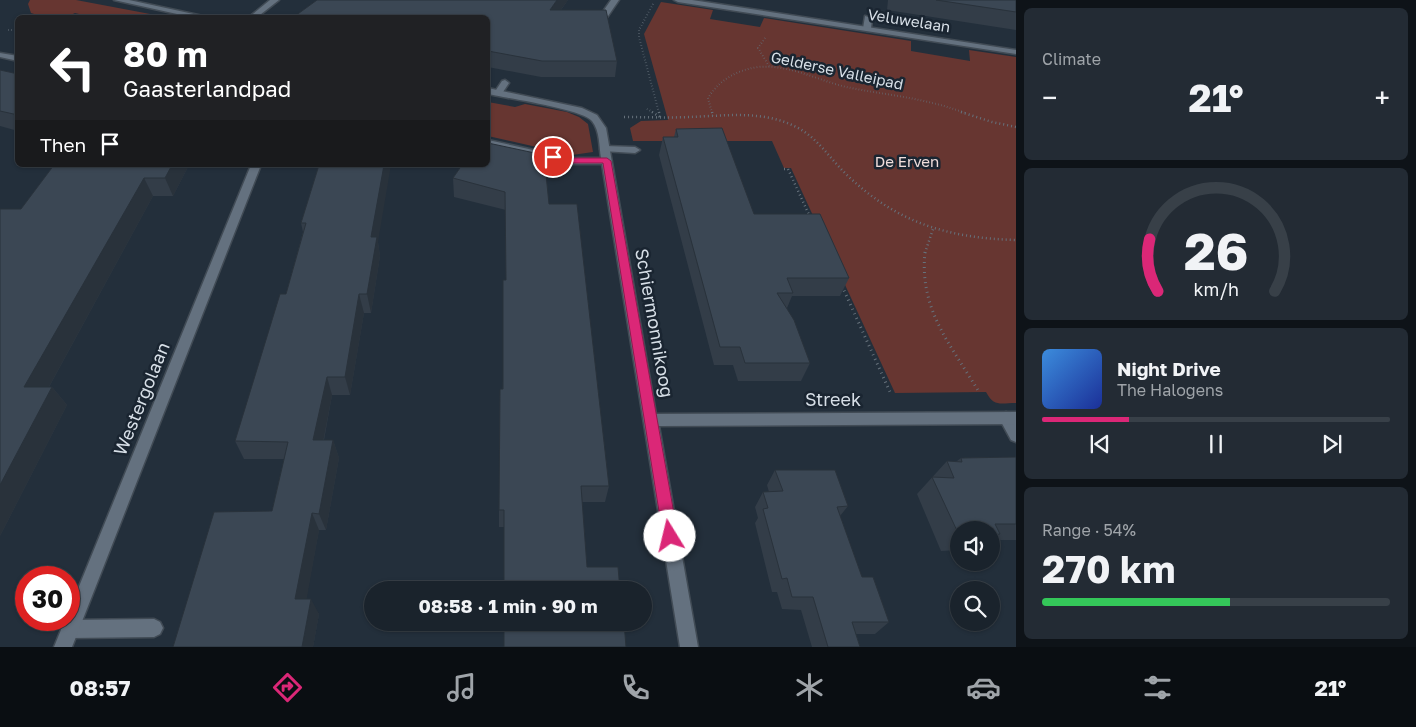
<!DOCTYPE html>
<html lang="en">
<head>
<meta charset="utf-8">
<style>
  body { margin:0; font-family:"Golos Text",sans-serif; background:#232b34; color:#f1f3f6; height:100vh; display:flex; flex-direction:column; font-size:19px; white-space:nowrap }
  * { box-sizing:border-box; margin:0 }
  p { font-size:16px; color:#9fa4a9 }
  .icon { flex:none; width:28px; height:28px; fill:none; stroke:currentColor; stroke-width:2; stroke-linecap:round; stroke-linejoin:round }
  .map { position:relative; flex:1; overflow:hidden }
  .panel { display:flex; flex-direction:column; gap:8px; padding:8px; background:#0e1318; width:400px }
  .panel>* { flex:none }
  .top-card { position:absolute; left:15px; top:15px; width:475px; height:152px; border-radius:8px; box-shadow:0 1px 4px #0004,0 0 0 1px #384048; background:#202124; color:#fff; overflow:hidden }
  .controls { position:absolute; left:950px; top:521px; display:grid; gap:10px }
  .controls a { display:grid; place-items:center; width:50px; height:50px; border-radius:50%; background:#1a232c; box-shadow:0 1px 4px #0004,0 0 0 1px #384048; font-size:25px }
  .speed { position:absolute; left:15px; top:566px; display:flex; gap:10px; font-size:25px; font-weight:700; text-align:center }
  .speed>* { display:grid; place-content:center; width:65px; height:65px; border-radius:50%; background:#1a232c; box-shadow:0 1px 4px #0004,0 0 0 1px #384048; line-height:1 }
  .speed .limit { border:8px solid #d22; background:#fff; color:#111 }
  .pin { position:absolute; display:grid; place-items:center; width:42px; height:42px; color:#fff; margin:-21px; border:2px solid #fff; border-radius:50%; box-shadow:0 1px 5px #0007 }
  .me { position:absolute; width:55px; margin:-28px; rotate:351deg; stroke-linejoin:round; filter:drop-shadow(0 0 4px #0008) }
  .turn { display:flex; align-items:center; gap:18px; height:105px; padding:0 25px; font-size:22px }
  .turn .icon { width:65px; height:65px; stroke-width:2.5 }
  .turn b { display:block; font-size:35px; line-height:42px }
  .then { display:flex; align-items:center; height:48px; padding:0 25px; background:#0003; gap:10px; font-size:19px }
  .big { font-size:38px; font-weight:700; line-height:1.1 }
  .panel .tile { flex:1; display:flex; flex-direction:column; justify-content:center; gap:8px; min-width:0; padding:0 18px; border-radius:8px; background:#232b34 }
  .panel .dial { align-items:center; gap:0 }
  .dial svg { height:130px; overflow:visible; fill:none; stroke:#384048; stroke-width:7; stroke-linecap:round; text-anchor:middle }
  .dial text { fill:#f1f3f6; stroke:none }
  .song { display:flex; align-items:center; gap:15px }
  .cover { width:60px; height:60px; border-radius:8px; background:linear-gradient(135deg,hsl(210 70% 55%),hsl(230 70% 35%)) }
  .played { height:5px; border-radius:2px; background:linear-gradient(90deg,#db2777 25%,#384048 25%) }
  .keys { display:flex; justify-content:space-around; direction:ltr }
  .heat { display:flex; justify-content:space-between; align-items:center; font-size:28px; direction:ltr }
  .charge { height:8px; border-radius:4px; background:linear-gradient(90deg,#34c759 54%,#384048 0) }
  .trip { position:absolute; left:364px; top:581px; width:288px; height:50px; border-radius:25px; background:#1a232c; box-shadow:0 1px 4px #0004,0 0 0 1px #384048; font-weight:700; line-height:50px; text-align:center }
  .menu { display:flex; height:80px; justify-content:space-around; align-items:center; background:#0a0e12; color:#9fa4a9 }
  .menu .icon { width:35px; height:35px }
  .menu .current { color:#db2777 }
  .menu b { font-size:22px; color:#f1f3f6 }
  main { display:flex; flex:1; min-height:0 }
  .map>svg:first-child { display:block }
  .green { fill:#673631 }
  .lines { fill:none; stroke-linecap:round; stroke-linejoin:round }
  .service-casing { stroke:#414b55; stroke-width:3 }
  .minor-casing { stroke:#414b55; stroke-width:3 }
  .path-far2 { stroke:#66717b; stroke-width:2; stroke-dasharray:0.5 2.5; stroke-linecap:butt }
  .path-far1 { stroke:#66717b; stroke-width:2.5; stroke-dasharray:1 3; stroke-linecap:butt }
  .path { stroke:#66717b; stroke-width:3; stroke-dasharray:1 4; stroke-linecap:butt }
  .service { fill:#64717f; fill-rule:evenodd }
  .minor { fill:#64717f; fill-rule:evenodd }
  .wall { fill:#333d48 }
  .shaded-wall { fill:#29323b }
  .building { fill:#3b4754; stroke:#29323b }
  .route { fill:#db2777; stroke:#8e194d }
  .labels { text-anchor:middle; stroke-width:5; stroke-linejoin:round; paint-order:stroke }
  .far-street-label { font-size:15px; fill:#d7dfe7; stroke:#1a2531 }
  .far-park-label { font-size:15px; fill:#f1dddb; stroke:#1a2531 }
  .street-label { font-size:18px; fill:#d7dfe7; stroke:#1a2531 }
</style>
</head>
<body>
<main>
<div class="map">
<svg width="1016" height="647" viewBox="0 0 1016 647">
  <rect width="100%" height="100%" fill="#232f3b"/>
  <!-- green -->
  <g class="green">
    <path d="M30,0H76L166,17L95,18L75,13C61,21 46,18 31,13L28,4Z"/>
    <path d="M661,2L713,10L710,19L760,27L764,18L911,41V51L970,61L969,50L1016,57V403C1000,403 994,407 986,392L895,393L791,168H784L772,141H633L630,128L641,121L668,120L644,34Z"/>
    <polygon points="488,102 515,107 525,104 567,112 579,117 588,124 593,152 572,155 488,136"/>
  </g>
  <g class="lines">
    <!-- service casing -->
    <g class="service-casing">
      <g id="service">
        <polygon points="611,0 619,0 606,19 600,19 599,17"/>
        <polygon points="865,16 872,18 871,29 867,31 863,29"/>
        <polygon points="505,80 509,83 501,95 495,95 494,93 502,81"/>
        <polygon points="605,146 635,147 640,150 635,153 602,151 600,149"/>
        <polygon points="1006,412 1011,414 1016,423 1016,442 1011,440 999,418 1001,414"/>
        <polygon points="154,619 160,622 163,628 160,634 154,637 70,638 64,635 61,629 64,623 70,620"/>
      </g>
    </g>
    <!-- minor casing -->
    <g class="minor-casing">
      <g id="minor">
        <polygon points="114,0 129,0 212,18 195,18"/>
        <polygon points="270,0 279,0 256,18 248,18"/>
        <polygon points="674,0 692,0 1016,50 1016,54 678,2"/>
        <polygon points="0,53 18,56 18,61 0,57"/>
        <path d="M488,88L582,108L597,115L606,128L656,414L1016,412V424L659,426L698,647H680L602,164H570L488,146V140L570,158H601C599,146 600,131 592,121C582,109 506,98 488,94Z"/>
        <polygon points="251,165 261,165 72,647 54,647 65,620 69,620 69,611"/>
      </g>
    </g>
    <!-- path-far2 -->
    <g class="path-far2">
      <polyline points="653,4 639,30 639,37 659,113"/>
      <polyline points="8,30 18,30"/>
      <polyline points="765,38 758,48 769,66"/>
      <polyline points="647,109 654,113"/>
      <path d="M712,113L708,98C719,80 737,70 758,67C789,64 817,80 846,87C886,95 926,98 965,113"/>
    </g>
    <!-- path-far1 -->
    <g class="path-far1">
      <polyline points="652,112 660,117"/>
      <polyline points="659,112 660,117"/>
      <polyline points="712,112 713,116"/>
      <polyline points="961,112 992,122 1016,127"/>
      <path d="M624,117C646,117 667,118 689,117C723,116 762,110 794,126C817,136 829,158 847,175C897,223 948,238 1016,240"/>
      <polyline points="784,169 788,169 810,217"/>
      <polyline points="925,253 933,229"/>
    </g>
    <!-- path -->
    <g class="path">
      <path d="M925,252C919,310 951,345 979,392"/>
      <polyline points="842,286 890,392"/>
    </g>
    <!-- service -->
    <use href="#service" class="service"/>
    <!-- minor -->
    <use href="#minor" class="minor"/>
  </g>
  <!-- wall -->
  <g class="wall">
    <polygon points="568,0 561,10 617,61 615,77 541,77 488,67 488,18 296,18 295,16"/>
    <polygon points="888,0 1016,0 1016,30 887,10"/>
    <polygon points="0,70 18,74 18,131 0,126"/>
    <polygon points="676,129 754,214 849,278 840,296 792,296 787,308 810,363 801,381 738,381 733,365 714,365 659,155 663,137 674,137"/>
    <polygon points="54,165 189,165 173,196 153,196 49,387 52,387 67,405 0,536 0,209 21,209"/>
    <polygon points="319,165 378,242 380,256 371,313 364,313 350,395 332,395 324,440 333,440 339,458 326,530 319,530 306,599 319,614 313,647 173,647 272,511 284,459 244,459 235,441 286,294 303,232 301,223"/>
    <polygon points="462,165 549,204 609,486 605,502 582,502 587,567 620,590 504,527 499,527 499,510 506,280 506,210 454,197 453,178"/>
    <polygon points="1016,457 1016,540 993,540 991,542 991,530 959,530 959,550 941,551 917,494 947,461 957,461 961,458"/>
    <polygon points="775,470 848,506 840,516 862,577 889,622 875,634 856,634 860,647 812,647 801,610 782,609 777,592 772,592 755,523 758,518 755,507 763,492 769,492 767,485"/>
  </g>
  <!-- shaded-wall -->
  <g class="shaded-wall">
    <polygon points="557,0 568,0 549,26 550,10"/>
    <polygon points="172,165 189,165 173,196 165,178"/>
    <polygon points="384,165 391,165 378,242 380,256 371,313 367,294 371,237"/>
    <polygon points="144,178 153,196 39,405 24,387"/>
    <polygon points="359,294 364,313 350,395 345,377"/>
    <polygon points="327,377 332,395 320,458 313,440"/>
    <polygon points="52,387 67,405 0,536 0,485"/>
    <polygon points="333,440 339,458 326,530 319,514"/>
    <polygon points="312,513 319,530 304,614 295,599"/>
    <polygon points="311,599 319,614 313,647 302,647"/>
  </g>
  <!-- building -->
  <g class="building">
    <polygon points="317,0 557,0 550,10 606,10 617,61 542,61 488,51 488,18 302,18 295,16"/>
    <polygon points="936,0 1016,0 1016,12"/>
    <polygon points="0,70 18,74 18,115 0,111"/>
    <polygon points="722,128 754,214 820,214 849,278 787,278 793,293 777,293 794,320 810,363 745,363 740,347 720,347 663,137 678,137 676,129"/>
    <polygon points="488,143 544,155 549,204 577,204 609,486 581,486 587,567 618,567 620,590 504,590 504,510 499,510 500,389 503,389 503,280 506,280 505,192 453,178 462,165 488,165"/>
    <polygon points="54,165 172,165 165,178 144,178 24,387 52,387 0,485 0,209 21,209"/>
    <polygon points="319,165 384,165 371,237 377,237 367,294 359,294 345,377 327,377 313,440 333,440 319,514 312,513 295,599 311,599 302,647 173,647 214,512 272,511 288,442 235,441 280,294 286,294 306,223 301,223"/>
    <polygon points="1016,457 1016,524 995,524 1000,534 991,535 991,530 959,530 959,535 932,477 954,478 947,461 962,462 961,458"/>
    <polygon points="775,470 835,470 848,506 837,507 862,577 873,577 889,622 852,622 860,647 828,647 813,597 792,597 787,578 782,579 763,509 768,508 763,492 783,491"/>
    <polygon points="504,622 624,622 626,647 504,647"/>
  </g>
  <!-- route -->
  <polygon class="route" points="553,154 570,158 607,158 611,161 678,536 675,541 670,543 665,541 663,536 603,163 570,163 550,159 550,155"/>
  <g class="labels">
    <!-- far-street labels -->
    <g class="far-street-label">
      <text transform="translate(909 21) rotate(9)" y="5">Veluwelaan</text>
      <text transform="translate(837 71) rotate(12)" y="5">Gelderse Valleipad</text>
    </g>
    <!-- far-park labels -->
    <g class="far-park-label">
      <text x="907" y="167">De Erven</text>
    </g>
    <!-- street labels -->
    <g class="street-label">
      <text transform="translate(654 323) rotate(80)" y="6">Schiermonnikoog</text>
      <text transform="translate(142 399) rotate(-68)" y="6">Westergolaan</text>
      <text x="833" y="406">Streek</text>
    </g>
  </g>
</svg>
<div class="controls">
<a><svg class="icon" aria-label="sound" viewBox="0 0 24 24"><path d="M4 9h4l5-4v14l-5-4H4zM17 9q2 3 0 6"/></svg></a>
<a><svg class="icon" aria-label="search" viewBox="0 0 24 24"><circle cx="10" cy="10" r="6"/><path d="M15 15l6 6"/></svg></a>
</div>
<div class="speed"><div class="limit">30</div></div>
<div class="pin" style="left:553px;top:157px;background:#d93025"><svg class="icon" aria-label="arrive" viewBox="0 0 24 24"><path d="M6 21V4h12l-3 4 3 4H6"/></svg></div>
<svg class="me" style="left:670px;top:536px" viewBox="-20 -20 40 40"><circle r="19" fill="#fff"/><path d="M0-13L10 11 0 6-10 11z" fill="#db2777"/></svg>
<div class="trip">08:58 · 1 min · 90 m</div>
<div class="top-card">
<div class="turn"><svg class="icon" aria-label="left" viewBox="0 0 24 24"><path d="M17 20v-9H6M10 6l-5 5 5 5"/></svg><div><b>80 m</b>Gaasterlandpad</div></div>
<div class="then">Then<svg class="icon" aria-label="arrive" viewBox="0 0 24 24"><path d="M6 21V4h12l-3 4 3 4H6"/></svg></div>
</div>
</div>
<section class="panel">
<div class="tile"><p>Climate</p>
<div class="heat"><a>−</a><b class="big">21°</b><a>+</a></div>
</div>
<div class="tile dial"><svg viewBox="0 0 100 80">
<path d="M14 69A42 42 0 1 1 86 69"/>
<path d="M14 69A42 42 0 0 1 9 37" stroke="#db2777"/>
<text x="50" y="56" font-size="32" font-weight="700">26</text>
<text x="50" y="72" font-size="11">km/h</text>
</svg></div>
<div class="tile">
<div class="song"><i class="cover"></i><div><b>Night Drive</b><p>The Halogens</p></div></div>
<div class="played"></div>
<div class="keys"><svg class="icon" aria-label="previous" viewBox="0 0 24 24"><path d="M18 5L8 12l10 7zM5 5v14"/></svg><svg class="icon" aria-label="pause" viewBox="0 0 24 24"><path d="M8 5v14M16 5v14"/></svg><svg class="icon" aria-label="next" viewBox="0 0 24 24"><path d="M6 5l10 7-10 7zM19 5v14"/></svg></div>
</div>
<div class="tile"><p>Range · 54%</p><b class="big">270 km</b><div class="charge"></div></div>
</section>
</main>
<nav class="menu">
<b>08:57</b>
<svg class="icon current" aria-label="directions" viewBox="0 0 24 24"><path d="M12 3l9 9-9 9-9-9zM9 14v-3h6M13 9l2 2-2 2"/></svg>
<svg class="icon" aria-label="music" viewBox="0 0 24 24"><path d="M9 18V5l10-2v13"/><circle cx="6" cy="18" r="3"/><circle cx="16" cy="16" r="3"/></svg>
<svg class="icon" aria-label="phone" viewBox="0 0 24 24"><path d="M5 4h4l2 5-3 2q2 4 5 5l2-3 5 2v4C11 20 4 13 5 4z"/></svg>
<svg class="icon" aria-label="climate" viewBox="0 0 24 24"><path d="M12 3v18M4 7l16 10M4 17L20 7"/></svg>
<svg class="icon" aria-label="car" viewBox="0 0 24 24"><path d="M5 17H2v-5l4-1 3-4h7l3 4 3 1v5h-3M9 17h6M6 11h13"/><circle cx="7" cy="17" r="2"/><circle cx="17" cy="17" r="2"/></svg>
<svg class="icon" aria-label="filters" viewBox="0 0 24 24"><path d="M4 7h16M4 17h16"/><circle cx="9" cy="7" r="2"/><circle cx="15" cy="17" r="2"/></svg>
<b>21°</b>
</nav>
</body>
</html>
